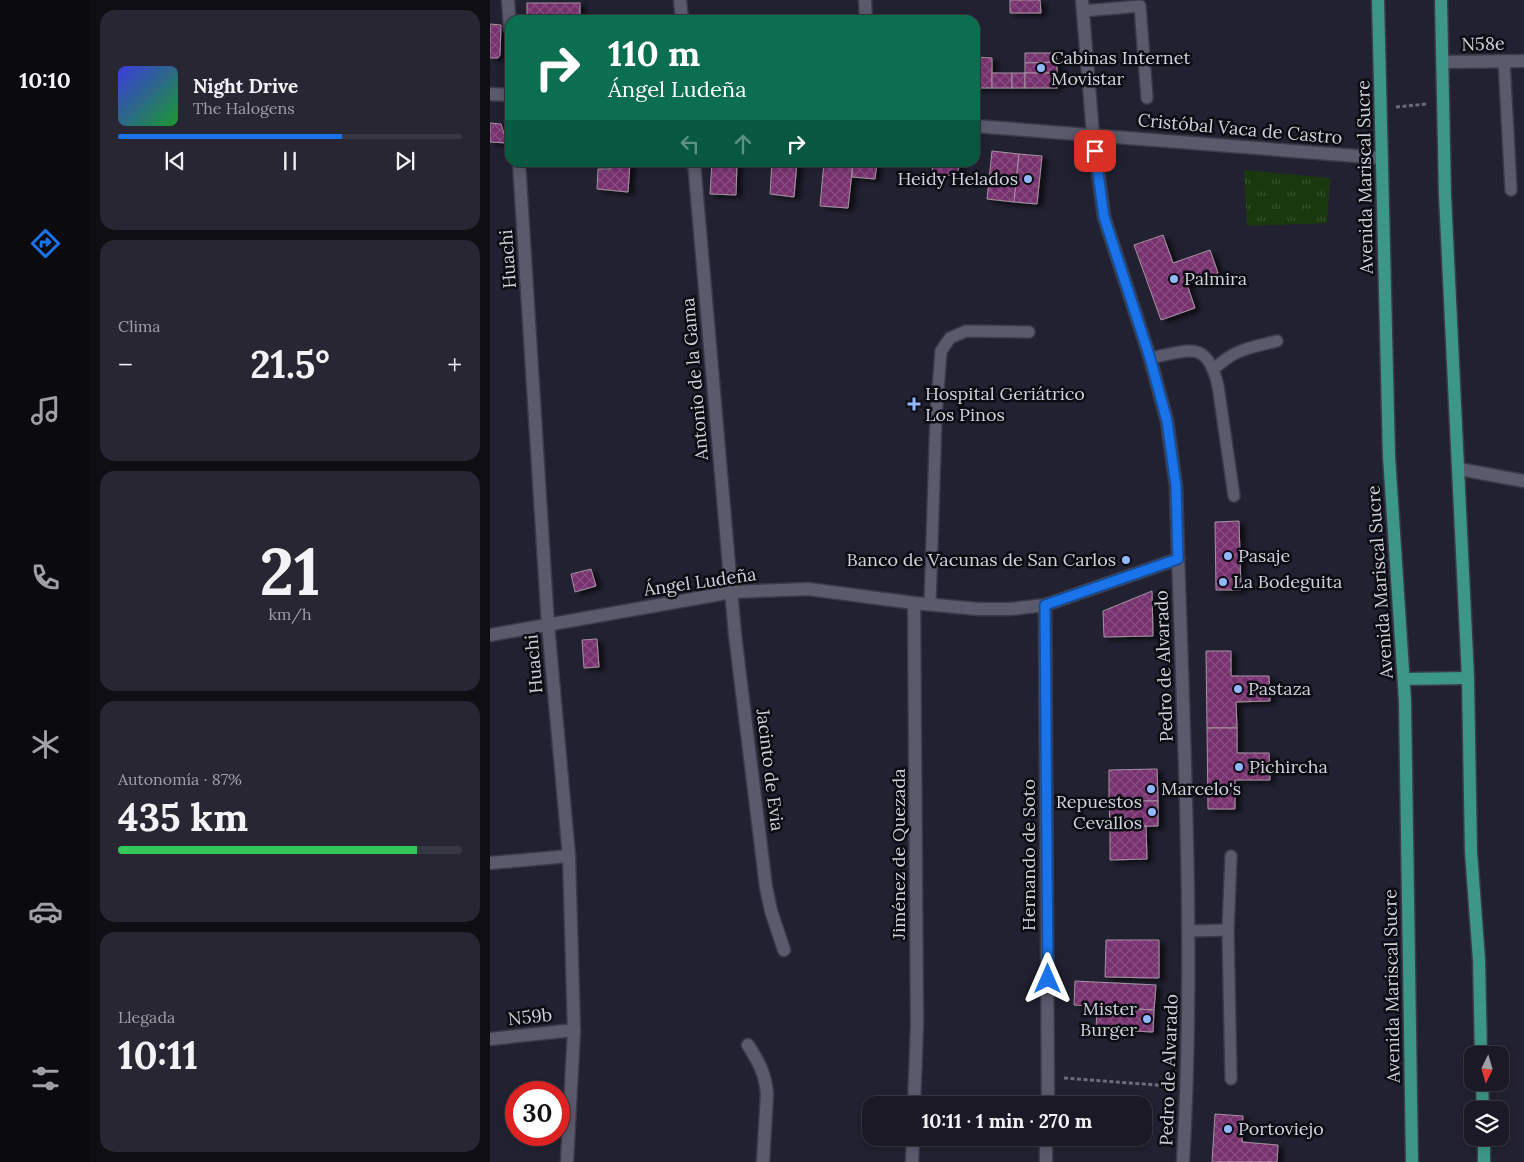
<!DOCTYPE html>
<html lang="es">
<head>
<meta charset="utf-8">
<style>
  body { margin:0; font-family:Lora,serif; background:#272632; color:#f1f3f6; height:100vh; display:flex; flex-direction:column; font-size:19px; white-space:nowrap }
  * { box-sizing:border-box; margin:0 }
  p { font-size:16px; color:#9fa0a7 }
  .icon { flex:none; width:28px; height:28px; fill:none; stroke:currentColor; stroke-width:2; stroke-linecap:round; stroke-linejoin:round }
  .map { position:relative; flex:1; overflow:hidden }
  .drawer { display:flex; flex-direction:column; gap:10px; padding:10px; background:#0e0e14; width:400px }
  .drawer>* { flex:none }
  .banner { position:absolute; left:15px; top:15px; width:475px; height:152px; border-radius:15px; box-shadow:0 2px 8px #0003,0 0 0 1px #383842; background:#0b6e4f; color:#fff; overflow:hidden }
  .needle { width:32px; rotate:185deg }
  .buttons { position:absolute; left:974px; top:1046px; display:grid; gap:10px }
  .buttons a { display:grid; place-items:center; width:45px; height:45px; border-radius:10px; background:#1a1925; box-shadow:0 2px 8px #0003,0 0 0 1px #383842; font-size:25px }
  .speed { position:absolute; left:15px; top:1081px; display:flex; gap:10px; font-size:25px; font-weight:700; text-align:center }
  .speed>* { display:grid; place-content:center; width:65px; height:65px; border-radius:50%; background:#1a1925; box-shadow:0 2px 8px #0003,0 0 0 1px #383842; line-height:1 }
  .speed .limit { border:8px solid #d22; background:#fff; color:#111 }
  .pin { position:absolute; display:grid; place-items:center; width:42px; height:42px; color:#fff; margin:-21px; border-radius:10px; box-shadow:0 2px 8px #0006 }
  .me { position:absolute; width:55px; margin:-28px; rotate:0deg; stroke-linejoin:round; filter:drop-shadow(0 0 4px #0008) }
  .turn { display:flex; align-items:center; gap:18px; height:105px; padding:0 20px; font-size:22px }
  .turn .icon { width:65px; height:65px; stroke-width:2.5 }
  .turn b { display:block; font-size:35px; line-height:42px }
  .lanes { display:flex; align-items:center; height:48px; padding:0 20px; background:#0003; justify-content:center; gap:25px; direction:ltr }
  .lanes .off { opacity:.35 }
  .big { font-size:38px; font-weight:700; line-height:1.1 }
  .drawer .card { flex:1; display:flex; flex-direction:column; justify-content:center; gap:8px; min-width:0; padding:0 18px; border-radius:15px; background:#272632 }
  .drawer .dial { align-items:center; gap:0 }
  .dial b { font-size:65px; line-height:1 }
  .song { display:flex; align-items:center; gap:15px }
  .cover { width:60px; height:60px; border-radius:8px; background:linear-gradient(135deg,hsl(240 70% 55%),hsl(130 70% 35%)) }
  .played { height:5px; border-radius:2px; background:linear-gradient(90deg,#1a73e8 65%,#383842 65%) }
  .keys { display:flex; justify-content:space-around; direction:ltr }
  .heat { display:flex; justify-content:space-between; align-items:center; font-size:28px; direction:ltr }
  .charge { height:8px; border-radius:4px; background:linear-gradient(90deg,#34c759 87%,#383842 0) }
  .trip { position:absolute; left:372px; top:1096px; width:290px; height:50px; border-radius:15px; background:#1a1925; box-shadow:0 2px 8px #0003,0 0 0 1px #383842; font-weight:700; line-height:50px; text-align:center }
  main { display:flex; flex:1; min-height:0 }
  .menu { display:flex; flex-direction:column; width:90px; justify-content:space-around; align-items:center; background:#0a0a0f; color:#9fa0a7 }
  .menu .icon { width:35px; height:35px }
  .menu .active { color:#1a73e8 }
  .menu b { font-size:22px; color:#f1f3f6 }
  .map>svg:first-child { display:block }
  .grass { fill:url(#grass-tufts) }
  .building { fill:url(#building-cross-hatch); stroke:#a492a0; filter:url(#shadow) }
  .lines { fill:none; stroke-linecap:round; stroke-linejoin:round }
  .lane-casing { stroke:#3b3b48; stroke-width:14 }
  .street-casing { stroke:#3b3b48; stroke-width:15 }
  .secondary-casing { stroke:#3b3b48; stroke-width:15 }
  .primary-casing { stroke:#3b3b48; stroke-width:15 }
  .path { stroke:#6d6c7a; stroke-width:3; stroke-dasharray:4 2.5; stroke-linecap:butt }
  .lane { stroke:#5a5a6c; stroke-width:11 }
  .street { stroke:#5a5a6c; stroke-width:12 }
  .secondary { stroke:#5a5a6c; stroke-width:12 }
  .primary { stroke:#3d9786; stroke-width:12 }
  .route-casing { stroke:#114b97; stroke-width:12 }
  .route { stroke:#1a73e8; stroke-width:9 }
  .poi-dot { fill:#92b7fd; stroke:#0c0c13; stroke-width:2 }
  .labels { text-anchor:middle; stroke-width:5; stroke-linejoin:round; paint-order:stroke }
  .street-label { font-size:18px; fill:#d1d1dc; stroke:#0c0c13 }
  .poi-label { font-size:18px; fill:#d1d1dc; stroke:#0c0c13; text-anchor:start }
</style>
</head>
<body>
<main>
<nav class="menu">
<b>10:10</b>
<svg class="icon active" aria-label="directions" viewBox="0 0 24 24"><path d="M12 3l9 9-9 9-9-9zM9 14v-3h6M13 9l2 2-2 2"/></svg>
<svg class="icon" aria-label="music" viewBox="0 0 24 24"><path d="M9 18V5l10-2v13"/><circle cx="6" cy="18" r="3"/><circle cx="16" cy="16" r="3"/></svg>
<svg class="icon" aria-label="phone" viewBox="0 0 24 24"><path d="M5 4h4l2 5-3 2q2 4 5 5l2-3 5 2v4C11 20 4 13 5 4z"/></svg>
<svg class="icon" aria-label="climate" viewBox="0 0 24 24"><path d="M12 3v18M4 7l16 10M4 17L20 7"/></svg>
<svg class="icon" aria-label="car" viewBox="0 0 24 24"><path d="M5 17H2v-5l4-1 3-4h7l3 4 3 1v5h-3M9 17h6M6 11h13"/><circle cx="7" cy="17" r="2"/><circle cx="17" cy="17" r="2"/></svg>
<svg class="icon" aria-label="filters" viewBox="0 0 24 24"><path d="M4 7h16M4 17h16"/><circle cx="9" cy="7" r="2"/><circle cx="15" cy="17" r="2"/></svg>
</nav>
<section class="drawer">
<div class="card">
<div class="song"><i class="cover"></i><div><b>Night Drive</b><p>The Halogens</p></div></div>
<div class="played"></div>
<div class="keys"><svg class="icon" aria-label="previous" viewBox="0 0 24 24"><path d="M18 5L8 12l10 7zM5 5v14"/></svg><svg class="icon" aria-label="pause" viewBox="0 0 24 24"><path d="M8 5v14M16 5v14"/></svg><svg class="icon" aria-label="next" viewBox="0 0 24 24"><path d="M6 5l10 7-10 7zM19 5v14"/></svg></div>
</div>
<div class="card"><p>Clima</p>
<div class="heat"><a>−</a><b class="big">21.5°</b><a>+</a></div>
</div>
<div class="card dial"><b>21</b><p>km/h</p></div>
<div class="card"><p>Autonomía · 87%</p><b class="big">435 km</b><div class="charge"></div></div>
<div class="card"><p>Llegada</p><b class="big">10:11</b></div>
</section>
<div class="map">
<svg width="1034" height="1162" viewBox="0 0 1034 1162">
  <defs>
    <pattern id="grass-tufts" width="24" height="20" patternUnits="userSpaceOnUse" patternTransform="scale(1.25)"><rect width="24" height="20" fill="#19380e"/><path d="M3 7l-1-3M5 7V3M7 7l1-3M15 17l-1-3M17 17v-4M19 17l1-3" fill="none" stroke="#395430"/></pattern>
    <pattern id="building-cross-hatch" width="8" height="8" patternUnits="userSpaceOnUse" patternTransform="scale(1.25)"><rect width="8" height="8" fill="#77316e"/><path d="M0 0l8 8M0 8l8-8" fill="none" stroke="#894e82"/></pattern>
    <filter id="shadow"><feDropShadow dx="5.5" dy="3" stdDeviation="2.5" flood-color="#0009"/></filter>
  </defs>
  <rect width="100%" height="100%" fill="#222131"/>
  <!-- grass -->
  <polygon class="grass" points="754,170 840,178 837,223 757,226"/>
  <!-- building -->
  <g class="building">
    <polygon points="520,0 550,0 551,13 520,13"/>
    <rect x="37" y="3" width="53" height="17"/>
    <polygon points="0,24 11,25 10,55 8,58 0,58"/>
    <polygon points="535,53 566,53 567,62 535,63"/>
    <polygon points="485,57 502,58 502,88 485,88"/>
    <polygon points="567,62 567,73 535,73 535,63"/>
    <rect x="502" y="73" width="20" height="15"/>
    <rect x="522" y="73" width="13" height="15"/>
    <rect x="535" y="73" width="32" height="15"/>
    <polygon points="0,123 11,124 17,143 0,142"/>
    <polygon points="502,151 529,154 524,202 497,199"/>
    <polygon points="529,154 552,156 547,204 524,202"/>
    <polygon points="120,162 140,162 138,192 107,189 108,169 120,169"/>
    <polygon points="222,162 247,162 246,195 220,194"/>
    <polygon points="282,162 307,162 304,197 280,194"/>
    <polygon points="334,162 363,162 358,208 330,206"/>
    <polygon points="363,162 387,162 385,179 362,177"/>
    <polygon points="443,162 469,162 468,176 442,174"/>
    <polygon points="673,235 683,263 720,250 728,273 697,284 705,308 671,320 644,245"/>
    <polygon points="749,521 751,590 726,590 725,522"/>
    <polygon points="101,569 106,586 85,592 81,574"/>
    <polygon points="662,591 663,636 614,637 613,611"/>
    <polygon points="107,639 109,667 94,668 92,640"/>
    <polygon points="716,651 741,651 741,676 779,676 780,701 746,702 747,728 717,728"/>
    <polygon points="717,728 747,728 747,753 779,753 780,780 745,780 745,809 718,809"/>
    <polygon points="667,769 668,801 619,801 619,770"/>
    <polygon points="619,801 668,801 668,826 620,827"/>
    <polygon points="656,826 657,859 620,860 620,827"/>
    <polygon points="616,940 669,940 669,978 615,977"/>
    <polygon points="585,981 666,985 664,1010 584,1005"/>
    <polygon points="607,1007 664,1010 663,1032 606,1029"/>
    <polygon points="725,1114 753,1116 752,1142 788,1145 787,1162 722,1162"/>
  </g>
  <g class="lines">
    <!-- lane casing -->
    <g class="lane-casing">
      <g id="lane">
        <polyline points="593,11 650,6 657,98"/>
        <polyline points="1014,61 1021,190"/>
        <path d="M660,358C699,351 717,338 728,386L744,496"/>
        <path d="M724,369C745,349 759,348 787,341"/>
        <polyline points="440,604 446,417 451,351 460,338 476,331 539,332"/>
        <polyline points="738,930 741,856"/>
        <polyline points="699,931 738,930 741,1079"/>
      </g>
    </g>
    <!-- street casing -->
    <g class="street-casing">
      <g id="street">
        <polyline points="18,0 20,29"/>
        <polyline points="190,0 192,20"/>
        <polyline points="375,0 376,20"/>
        <polyline points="952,62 1034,61"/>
        <polyline points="29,162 58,625 79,856 84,1030 77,1162"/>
        <polyline points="204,162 245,635 276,887 281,911 294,950"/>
        <polyline points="969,469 1034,481"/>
        <polyline points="555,605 558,1105"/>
        <polyline points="0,863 79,856"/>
        <polyline points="0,1039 84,1030"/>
        <path d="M258,1045C269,1063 275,1072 277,1094L273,1162"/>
        <polyline points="424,1105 427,1025 424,603"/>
        <polyline points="422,1162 423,1138"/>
        <polyline points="556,1162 556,1138"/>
      </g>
    </g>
    <!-- secondary casing -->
    <g class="secondary-casing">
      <g id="secondary">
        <path d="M592,0L603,135L614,217L660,358L677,421L686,487C692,712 706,937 693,1162"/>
        <polyline points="0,94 20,95"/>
        <polyline points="485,126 892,158"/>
        <polyline points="0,635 242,592 318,589 424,603 488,609 521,609 555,605 688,559"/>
      </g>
    </g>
    <!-- primary casing -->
    <g class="primary-casing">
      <g id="primary">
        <polyline points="888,0 899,456 915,701 922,1162"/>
        <polyline points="951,0 955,195 978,678 981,852 989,960 991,1055"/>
        <polyline points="914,679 978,678"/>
        <polyline points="992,1082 993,1110"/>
        <polyline points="994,1138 994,1162"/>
      </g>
    </g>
    <!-- path -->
    <g class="path">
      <polyline points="906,107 937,104"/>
      <polyline points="574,1078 680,1086"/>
    </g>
    <!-- lane -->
    <use href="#lane" class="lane"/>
    <!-- street -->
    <use href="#street" class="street"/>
    <!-- secondary -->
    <use href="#secondary" class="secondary"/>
    <!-- primary -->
    <use href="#primary" class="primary"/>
  </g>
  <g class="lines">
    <!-- route casing -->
    <g class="route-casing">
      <polyline id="route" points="558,979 555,605 688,559 686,486 677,421 660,358 614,217 605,151"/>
    </g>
    <!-- route -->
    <use href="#route" class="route"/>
  </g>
  <!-- markers -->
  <g class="poi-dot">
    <circle cx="551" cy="68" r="5"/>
    <circle cx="538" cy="179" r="5"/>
    <circle cx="684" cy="279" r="5"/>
    <path d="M421.5 396.5h5v5h5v5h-5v5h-5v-5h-5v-5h5z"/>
    <circle cx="738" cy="556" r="5"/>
    <circle cx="636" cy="560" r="5"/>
    <circle cx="733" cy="582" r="5"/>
    <circle cx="748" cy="689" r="5"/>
    <circle cx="749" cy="767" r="5"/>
    <circle cx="661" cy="789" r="5"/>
    <circle cx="662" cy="812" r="5"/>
    <circle cx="657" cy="1019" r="5"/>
    <circle cx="738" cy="1129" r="5"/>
  </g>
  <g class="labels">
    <!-- street labels -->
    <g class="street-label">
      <text transform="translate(993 44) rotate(-1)" y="6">N58e</text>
      <text transform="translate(750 129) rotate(5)" y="6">Cristóbal Vaca de Castro</text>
      <text transform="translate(875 177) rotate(-91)" y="6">Avenida Mariscal Sucre</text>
      <text transform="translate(18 259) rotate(-94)" y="6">Huachi</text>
      <text transform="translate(205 379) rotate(-95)" y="6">Antonio de la Gama</text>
      <text transform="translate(210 582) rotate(-8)" y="6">Ángel Ludeña</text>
      <text transform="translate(890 582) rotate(-94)" y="6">Avenida Mariscal Sucre</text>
      <text transform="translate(44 664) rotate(-95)" y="6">Huachi</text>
      <text transform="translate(674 666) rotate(-92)" y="6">Pedro de Alvarado</text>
      <text transform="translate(280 770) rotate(83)" y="6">Jacinto de Evia</text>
      <text transform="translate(409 854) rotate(-90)" y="6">Jiménez de Quezada</text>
      <text transform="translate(539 855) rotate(-90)" y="6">Hernando de Soto</text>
      <text transform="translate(902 986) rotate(-91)" y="6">Avenida Mariscal Sucre</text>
      <text transform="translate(40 1017) rotate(-6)" y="6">N59b</text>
      <text transform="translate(679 1070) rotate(-88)" y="6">Pedro de Alvarado</text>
    </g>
    <!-- poi labels -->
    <g class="poi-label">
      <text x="561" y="64">Cabinas Internet<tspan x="561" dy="21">Movistar</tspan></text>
      <text x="528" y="185" text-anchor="end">Heidy Helados</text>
      <text x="694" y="285">Palmira</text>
      <text x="435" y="400">Hospital Geriátrico<tspan x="435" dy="21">Los Pinos</tspan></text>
      <text x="748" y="562">Pasaje</text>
      <text x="626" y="566" text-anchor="end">Banco de Vacunas de San Carlos</text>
      <text x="743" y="588">La Bodeguita</text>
      <text x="758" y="695">Pastaza</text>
      <text x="759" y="773">Pichircha</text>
      <text x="671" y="795">Marcelo's</text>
      <text x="652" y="808" text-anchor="end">Repuestos<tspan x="652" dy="21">Cevallos</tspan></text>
      <text x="647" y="1015" text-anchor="end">Mister<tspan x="647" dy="21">Burger</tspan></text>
      <text x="748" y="1135">Portoviejo</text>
    </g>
  </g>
</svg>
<div class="buttons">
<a><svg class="needle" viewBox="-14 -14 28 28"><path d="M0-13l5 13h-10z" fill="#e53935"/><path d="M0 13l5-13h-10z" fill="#9fa0a7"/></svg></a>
<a><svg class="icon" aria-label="layers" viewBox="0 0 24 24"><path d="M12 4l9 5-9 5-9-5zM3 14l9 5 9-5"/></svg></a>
</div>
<div class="speed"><div class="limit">30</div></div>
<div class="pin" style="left:605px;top:151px;background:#d93025"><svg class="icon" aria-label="arrive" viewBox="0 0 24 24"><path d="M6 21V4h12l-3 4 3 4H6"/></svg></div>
<svg class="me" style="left:558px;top:979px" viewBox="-20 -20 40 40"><path d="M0-17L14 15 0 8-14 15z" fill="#1a73e8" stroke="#fff" stroke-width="4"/></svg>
<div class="trip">10:11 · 1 min · 270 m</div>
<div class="banner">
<div class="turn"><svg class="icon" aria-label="right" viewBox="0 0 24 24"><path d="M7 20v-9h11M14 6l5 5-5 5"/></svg><div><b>110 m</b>Ángel Ludeña</div></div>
<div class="lanes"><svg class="icon off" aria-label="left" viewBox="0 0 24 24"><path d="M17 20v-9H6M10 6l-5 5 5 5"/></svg><svg class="icon off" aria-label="ahead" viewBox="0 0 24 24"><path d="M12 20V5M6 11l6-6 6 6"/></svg><svg class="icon" aria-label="right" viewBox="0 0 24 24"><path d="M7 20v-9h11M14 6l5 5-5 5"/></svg></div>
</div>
</div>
</main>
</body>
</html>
